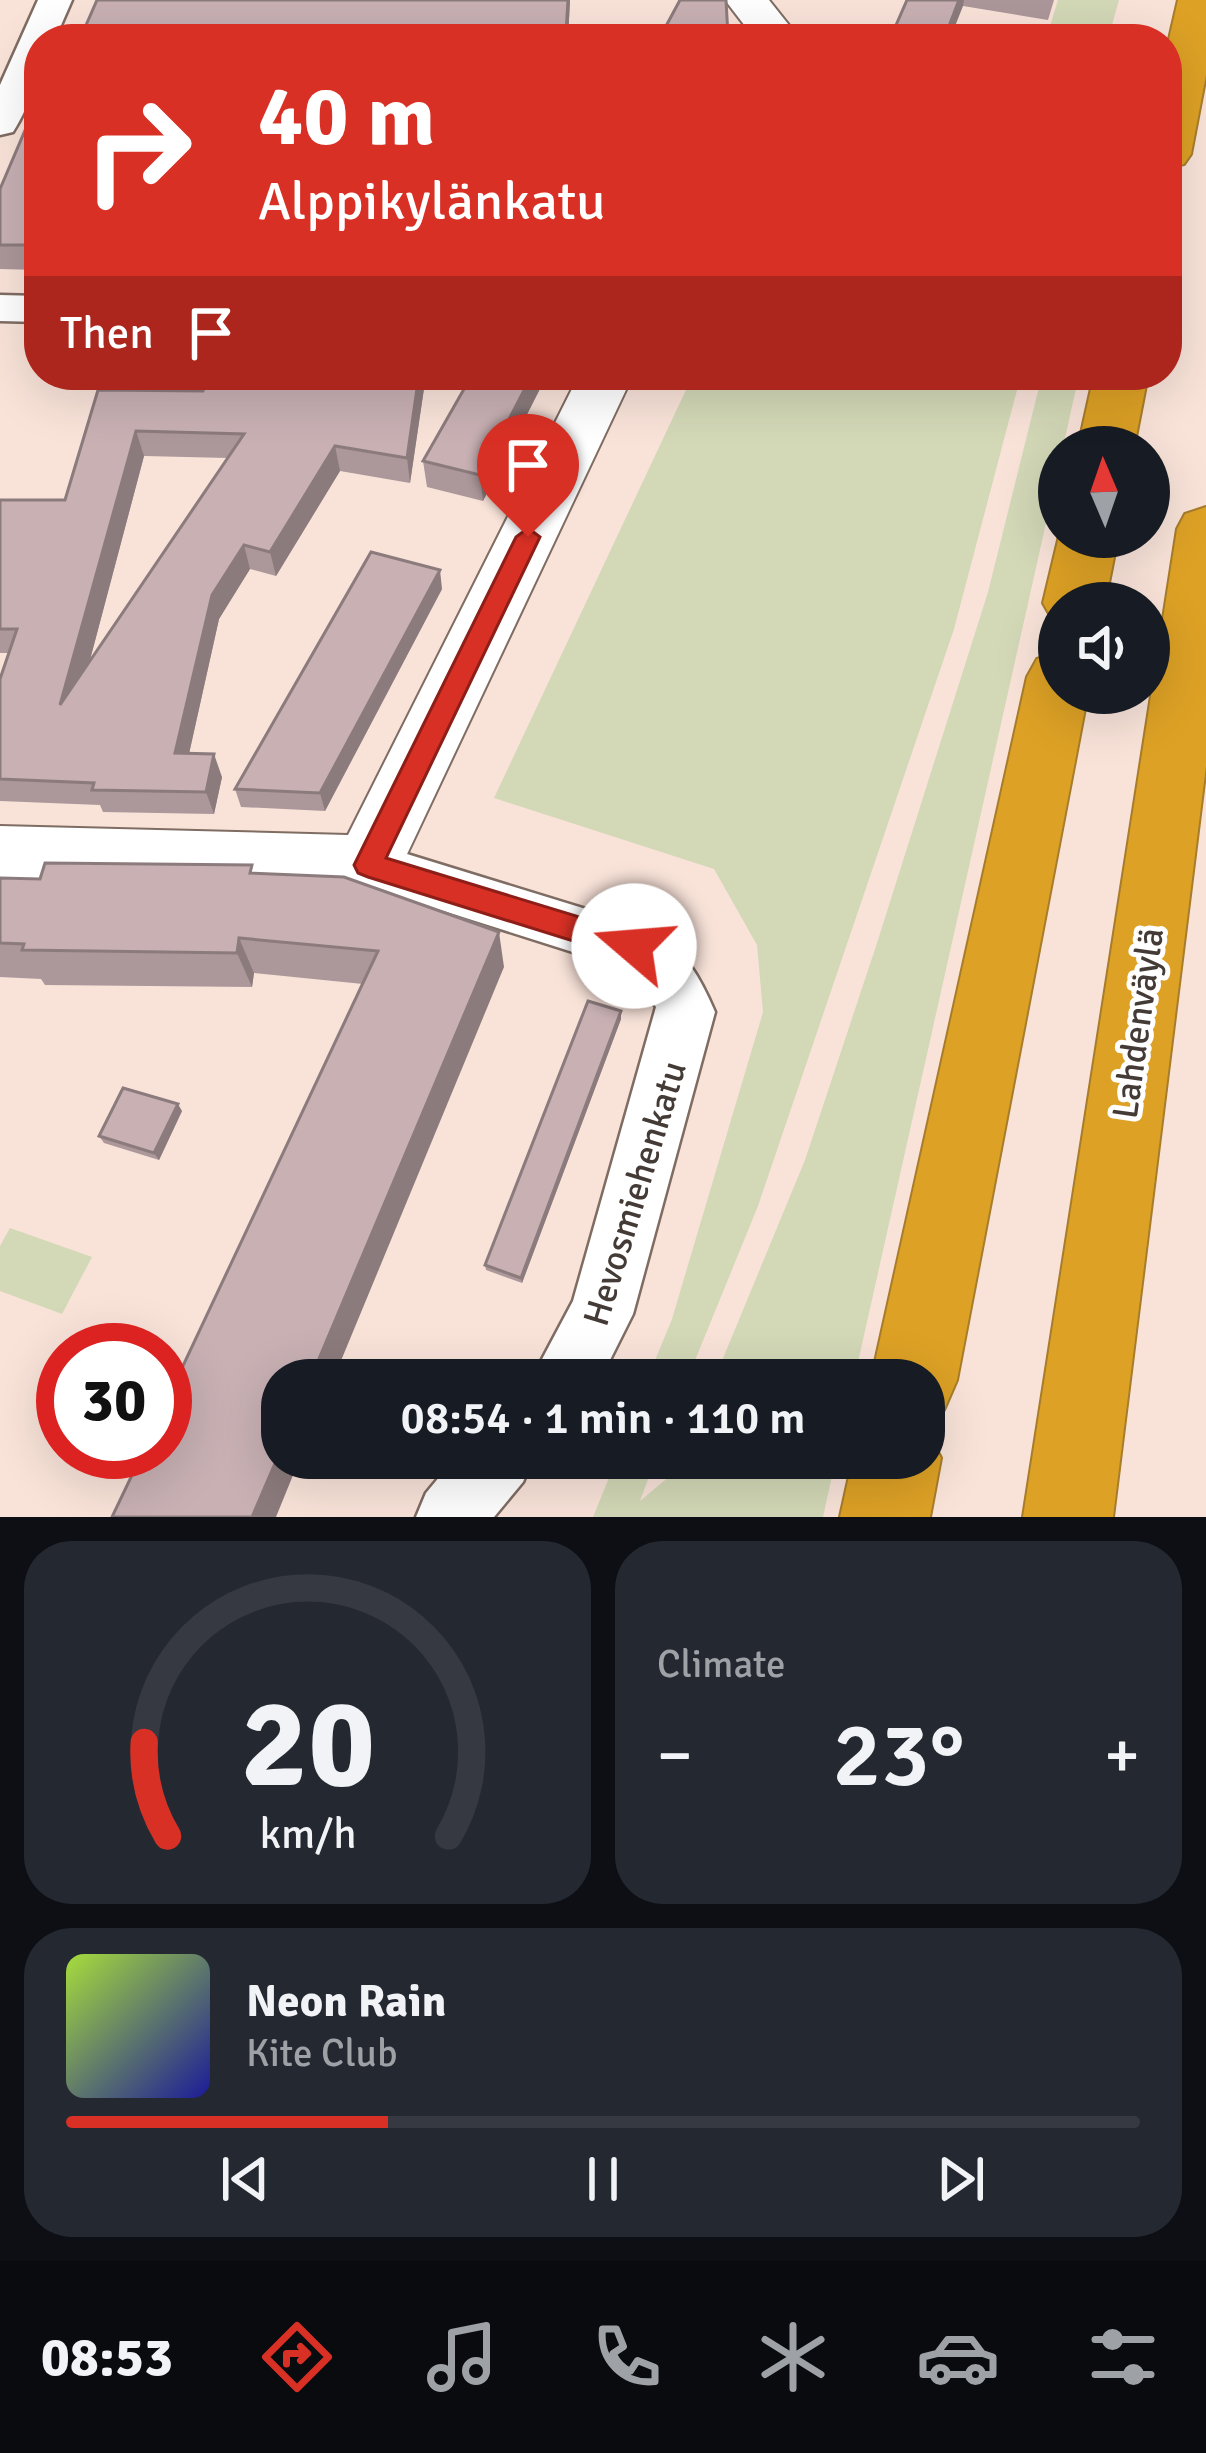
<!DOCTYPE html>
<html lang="en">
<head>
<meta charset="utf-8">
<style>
  body { margin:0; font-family:Signika,sans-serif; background:#242831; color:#f1f3f6; height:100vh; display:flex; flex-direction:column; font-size:45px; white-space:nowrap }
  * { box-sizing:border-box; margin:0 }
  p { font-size:39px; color:#9ea1a6 }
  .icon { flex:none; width:66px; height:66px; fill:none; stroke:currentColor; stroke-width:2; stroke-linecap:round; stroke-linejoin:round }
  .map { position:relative; height:1517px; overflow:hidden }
  .details { display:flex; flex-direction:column; gap:24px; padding:24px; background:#0d0f14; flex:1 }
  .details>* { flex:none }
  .top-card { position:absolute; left:24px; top:24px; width:1158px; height:366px; border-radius:48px; box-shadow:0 12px 48px #0002; background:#d93025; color:#fff; overflow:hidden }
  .needle { width:78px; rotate:358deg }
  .buttons { position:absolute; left:1038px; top:426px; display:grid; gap:24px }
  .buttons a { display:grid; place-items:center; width:132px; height:132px; border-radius:50%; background:#171b24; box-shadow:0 12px 48px #0002; font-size:60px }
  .speed { position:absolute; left:36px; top:1323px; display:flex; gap:24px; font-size:60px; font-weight:700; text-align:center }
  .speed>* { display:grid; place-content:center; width:156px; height:156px; border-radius:50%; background:#171b24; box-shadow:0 12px 48px #0002; line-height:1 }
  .speed .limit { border:18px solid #d22; background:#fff; color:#111 }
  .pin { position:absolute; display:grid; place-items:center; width:102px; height:102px; color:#fff; margin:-123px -51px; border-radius:50% 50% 50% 0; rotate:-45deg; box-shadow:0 0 12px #0007 }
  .pin .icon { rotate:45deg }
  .me { position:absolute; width:132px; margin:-66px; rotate:288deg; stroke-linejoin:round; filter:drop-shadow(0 0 9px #0008) }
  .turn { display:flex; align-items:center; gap:42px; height:252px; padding:0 36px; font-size:54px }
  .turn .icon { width:156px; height:156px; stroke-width:2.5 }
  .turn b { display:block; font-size:84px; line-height:102px }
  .then { display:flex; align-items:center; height:114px; padding:0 36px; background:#0003; gap:24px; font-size:45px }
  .big { font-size:90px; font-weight:600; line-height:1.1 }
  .details .widget { flex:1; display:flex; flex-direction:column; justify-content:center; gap:18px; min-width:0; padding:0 42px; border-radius:48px; background:#242831 }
  .details .dial { align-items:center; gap:0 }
  .dial svg { height:312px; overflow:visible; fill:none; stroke:#363941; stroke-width:7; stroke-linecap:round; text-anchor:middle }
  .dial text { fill:#f1f3f6; stroke:none }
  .song { display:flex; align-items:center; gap:36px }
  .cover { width:144px; height:144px; border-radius:18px; background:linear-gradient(135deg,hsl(80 70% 55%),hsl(240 70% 35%)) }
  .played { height:12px; border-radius:6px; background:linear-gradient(90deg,#d93025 30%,#363941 30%) }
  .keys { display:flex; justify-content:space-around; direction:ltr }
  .heat { display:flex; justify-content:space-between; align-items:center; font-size:66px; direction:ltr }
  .details .tiles { flex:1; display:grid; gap:24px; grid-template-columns:1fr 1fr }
  .widget:last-child { grid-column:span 2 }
  .trip { position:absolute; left:261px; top:1359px; width:684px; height:120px; border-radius:48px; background:#171b24; box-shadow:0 12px 48px #0002; font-weight:600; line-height:120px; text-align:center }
  .tab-bar { display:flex; height:192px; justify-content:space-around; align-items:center; background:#090b0e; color:#9ea1a6 }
  .tab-bar .icon { width:84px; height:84px }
  .tab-bar .current { color:#d93025 }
  .tab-bar b { font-size:54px; color:#f1f3f6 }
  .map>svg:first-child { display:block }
  .green { fill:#d3d8b7 }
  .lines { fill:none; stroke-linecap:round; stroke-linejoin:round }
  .street-casing { stroke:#7f6c63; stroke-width:5 }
  .secondary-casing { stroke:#7f6c63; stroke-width:4 }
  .highway-casing { stroke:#a77d2b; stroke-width:4 }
  .street { fill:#fff; fill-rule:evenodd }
  .secondary { fill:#fff; fill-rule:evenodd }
  .highway { fill:#dda125; fill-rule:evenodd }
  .wall { fill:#ac979a; fill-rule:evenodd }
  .shaded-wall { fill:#8c7b7d }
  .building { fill:#c8b0b3; stroke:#8c7b7d; stroke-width:3; fill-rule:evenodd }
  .route { fill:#d93025; stroke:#8d1f18; stroke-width:3 }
  .labels { text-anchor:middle; stroke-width:10; stroke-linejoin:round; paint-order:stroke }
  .street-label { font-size:36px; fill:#443b37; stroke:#fff }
</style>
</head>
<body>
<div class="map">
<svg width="1206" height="1517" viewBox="0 0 1206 1517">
  <rect width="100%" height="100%" fill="#f9e3d9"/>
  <!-- green -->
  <g class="green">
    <polygon points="1058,0 1119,0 1108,39 1046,39"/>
    <polygon points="693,375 1021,375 954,629 758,1206 687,1380 647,1380 672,1319 763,1012 757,945 714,869 494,798"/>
    <polygon points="1042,375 1079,375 1063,447 1059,447 1059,465 854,1380 714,1380 805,1160 877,943 988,592"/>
    <polygon points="10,1228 92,1257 62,1314 0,1291 0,1246"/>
    <polygon points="617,1458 656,1458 640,1501 677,1470 682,1458 836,1458 823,1517 593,1517"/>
  </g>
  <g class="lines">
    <!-- street casing -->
    <g class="street-casing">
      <g id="street">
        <path d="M38,0H72L55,39H39C39,74 32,102 13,132L0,135V85Z"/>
        <polygon points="0,295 39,296 39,322 0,321"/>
        <path d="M368,842L654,930C685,951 700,977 715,1012L633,1314L600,1380H531L573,1301L656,1007L640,985L617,966L349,881L341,865L349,849Z"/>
        <polygon points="455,1458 533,1458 523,1482 494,1517 416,1517 426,1493"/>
      </g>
    </g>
    <!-- secondary casing -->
    <g class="secondary-casing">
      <g id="secondary">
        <polygon points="725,0 769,0 800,39 755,39"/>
        <polygon points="579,375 633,375 392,886 368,895 0,886 0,826 348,835"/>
      </g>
    </g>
    <!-- highway casing -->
    <g class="highway-casing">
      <g id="highway">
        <polygon points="1178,0 1206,0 1206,75 1191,154 1184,164 1167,168 1167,48"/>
        <polygon points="1094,375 1148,375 1134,447 1078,447"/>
        <polygon points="1206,507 1206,766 1113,1517 1023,1517 1177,529 1185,514"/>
        <polygon points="1059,536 1118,537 1105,603 1059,603 1059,622 1052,619 1043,603"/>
        <polygon points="1059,652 1059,693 1088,693 957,1380 944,1410 924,1418 924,1380 871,1380 1027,677 1037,659"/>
        <polygon points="924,1425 941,1458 930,1517 840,1517 853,1458 924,1458"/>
      </g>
    </g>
    <!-- street -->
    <use href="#street" class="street"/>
    <!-- secondary -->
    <use href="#secondary" class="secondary"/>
    <!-- highway -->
    <use href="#highway" class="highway"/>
  </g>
  <!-- wall -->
  <g class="wall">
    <polygon points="97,0 570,0 568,39 80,39"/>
    <polygon points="907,0 1054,0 1048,20 963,6"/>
    <polygon points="39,114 39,270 0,269 0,189"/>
    <path d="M207,375H426L410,483L340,471L276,576L250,569L219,619L189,754L222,777L214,814L103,812L100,805L0,801V679L9,653H0V500H65L98,390L203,391ZM144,456L228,458L89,663Z"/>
    <polygon points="472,375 547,375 483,501 427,487 423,461"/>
    <polygon points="442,589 325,811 241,807 235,789"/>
    <polygon points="255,873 504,967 363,984 254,973 252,987 45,985 41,979 0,977 0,878 40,879"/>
    <polygon points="621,1011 621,1019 522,1283 486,1270 485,1265"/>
    <polygon points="182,1111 159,1160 104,1143 99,1136"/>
  </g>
  <!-- shaded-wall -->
  <g class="shaded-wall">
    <polygon points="568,0 570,0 568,39 566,39"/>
    <polygon points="959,0 964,0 963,6 950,39 944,39"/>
    <polygon points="419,375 426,375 410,483 407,458"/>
    <polygon points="532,375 547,375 483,501 480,475"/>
    <polygon points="136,431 144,456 72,728 60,705"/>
    <polygon points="335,446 340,471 276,576 270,552"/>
    <polygon points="244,545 250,569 219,619 184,776 175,753 212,595"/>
    <polygon points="440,570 442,589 325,811 320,793"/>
    <polygon points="214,754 222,777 214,814 206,792"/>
    <polygon points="499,932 504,967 333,1380 310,1380"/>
    <polygon points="239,938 254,973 252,987 237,953"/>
    <polygon points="621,1011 621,1019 522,1283 521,1278"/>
    <polygon points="178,1104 182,1111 159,1160 154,1153"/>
    <polygon points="282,1447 282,1458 300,1458 276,1517 252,1517"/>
  </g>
  <!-- building -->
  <g class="building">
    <polygon points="97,0 568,0 566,33 540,33 540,39 80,39"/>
    <polygon points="680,0 726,0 728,36 746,39 659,39"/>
    <polygon points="907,0 959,0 944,39 890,39"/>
    <polygon points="32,114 39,114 39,245 0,245 0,189"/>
    <path d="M207,375H419L407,458L335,446L270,552L244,545L212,595L175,753L214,754L206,792L92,790L94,783L0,779V679L17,629H0V500H65L98,390L203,391ZM136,431L244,434L60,705Z"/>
    <polygon points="472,375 532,375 480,475 423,461"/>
    <polygon points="371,552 440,570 320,793 235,789"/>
    <polygon points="45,863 252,865 250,873 344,877 499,932 310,1380 282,1380 282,1447 252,1517 112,1517 143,1452 165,1452 165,1404 378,951 239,938 237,953 22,950 24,944 0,943 0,878 40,879"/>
    <polygon points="588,1001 621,1011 521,1278 485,1265"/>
    <polygon points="123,1088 178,1104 154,1153 99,1136"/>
  </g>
  <!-- route -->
  <polygon class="route" points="528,528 540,537 386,858 645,937 649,946 645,956 634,960 368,877 358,873 354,865 516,537"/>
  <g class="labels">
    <!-- street labels -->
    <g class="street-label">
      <text transform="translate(1137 1023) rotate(-82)" y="13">Lahdenväylä</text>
      <text transform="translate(634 1193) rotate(-73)" y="13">Hevosmiehenkatu</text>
    </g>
  </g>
</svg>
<div class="buttons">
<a><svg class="needle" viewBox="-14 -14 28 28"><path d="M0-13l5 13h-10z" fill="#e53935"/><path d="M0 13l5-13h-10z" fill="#9ea1a6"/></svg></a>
<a><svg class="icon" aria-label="sound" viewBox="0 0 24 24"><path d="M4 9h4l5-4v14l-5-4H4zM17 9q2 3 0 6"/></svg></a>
</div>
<div class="speed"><div class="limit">30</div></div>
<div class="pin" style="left:528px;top:537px;background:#d93025"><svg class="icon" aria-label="arrive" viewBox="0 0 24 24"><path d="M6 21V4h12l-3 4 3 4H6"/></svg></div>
<svg class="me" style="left:634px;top:946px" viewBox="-20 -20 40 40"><circle r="19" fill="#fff"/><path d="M0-13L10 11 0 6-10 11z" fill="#d93025"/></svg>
<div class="trip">08:54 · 1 min · 110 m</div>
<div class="top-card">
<div class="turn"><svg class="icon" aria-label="right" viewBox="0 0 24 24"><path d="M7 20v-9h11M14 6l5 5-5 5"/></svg><div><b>40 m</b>Alppikylänkatu</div></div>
<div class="then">Then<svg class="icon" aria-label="arrive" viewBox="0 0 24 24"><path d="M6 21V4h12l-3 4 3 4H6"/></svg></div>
</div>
</div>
<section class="details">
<div class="tiles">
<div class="widget dial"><svg viewBox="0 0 100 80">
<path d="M14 69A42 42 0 1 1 86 69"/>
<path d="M14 69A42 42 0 0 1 8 45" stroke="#d93025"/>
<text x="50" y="56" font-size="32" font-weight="700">20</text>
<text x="50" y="72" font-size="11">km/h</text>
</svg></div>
<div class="widget"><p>Climate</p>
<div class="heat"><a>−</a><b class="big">23°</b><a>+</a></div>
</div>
<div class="widget">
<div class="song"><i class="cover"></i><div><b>Neon Rain</b><p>Kite Club</p></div></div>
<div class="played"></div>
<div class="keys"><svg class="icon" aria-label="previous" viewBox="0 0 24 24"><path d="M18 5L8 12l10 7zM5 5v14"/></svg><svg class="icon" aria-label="pause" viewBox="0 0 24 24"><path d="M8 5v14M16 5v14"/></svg><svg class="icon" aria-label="next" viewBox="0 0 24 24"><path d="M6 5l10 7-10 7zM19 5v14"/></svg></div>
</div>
</div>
</section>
<nav class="tab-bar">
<b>08:53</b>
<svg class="icon current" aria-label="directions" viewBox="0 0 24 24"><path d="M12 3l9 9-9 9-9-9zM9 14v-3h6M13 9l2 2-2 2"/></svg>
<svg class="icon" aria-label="music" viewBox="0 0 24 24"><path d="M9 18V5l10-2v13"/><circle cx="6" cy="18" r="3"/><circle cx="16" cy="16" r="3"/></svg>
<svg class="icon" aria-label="phone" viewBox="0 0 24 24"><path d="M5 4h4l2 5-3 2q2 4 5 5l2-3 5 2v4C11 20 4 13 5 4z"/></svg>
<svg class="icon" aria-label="climate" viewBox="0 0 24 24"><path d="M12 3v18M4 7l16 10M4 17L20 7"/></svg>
<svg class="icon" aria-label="car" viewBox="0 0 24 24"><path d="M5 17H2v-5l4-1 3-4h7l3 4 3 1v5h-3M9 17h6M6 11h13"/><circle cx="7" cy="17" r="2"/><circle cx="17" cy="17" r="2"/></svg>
<svg class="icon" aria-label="filters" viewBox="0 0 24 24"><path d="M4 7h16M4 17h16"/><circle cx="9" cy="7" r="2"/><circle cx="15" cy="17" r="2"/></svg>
</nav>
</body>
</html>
